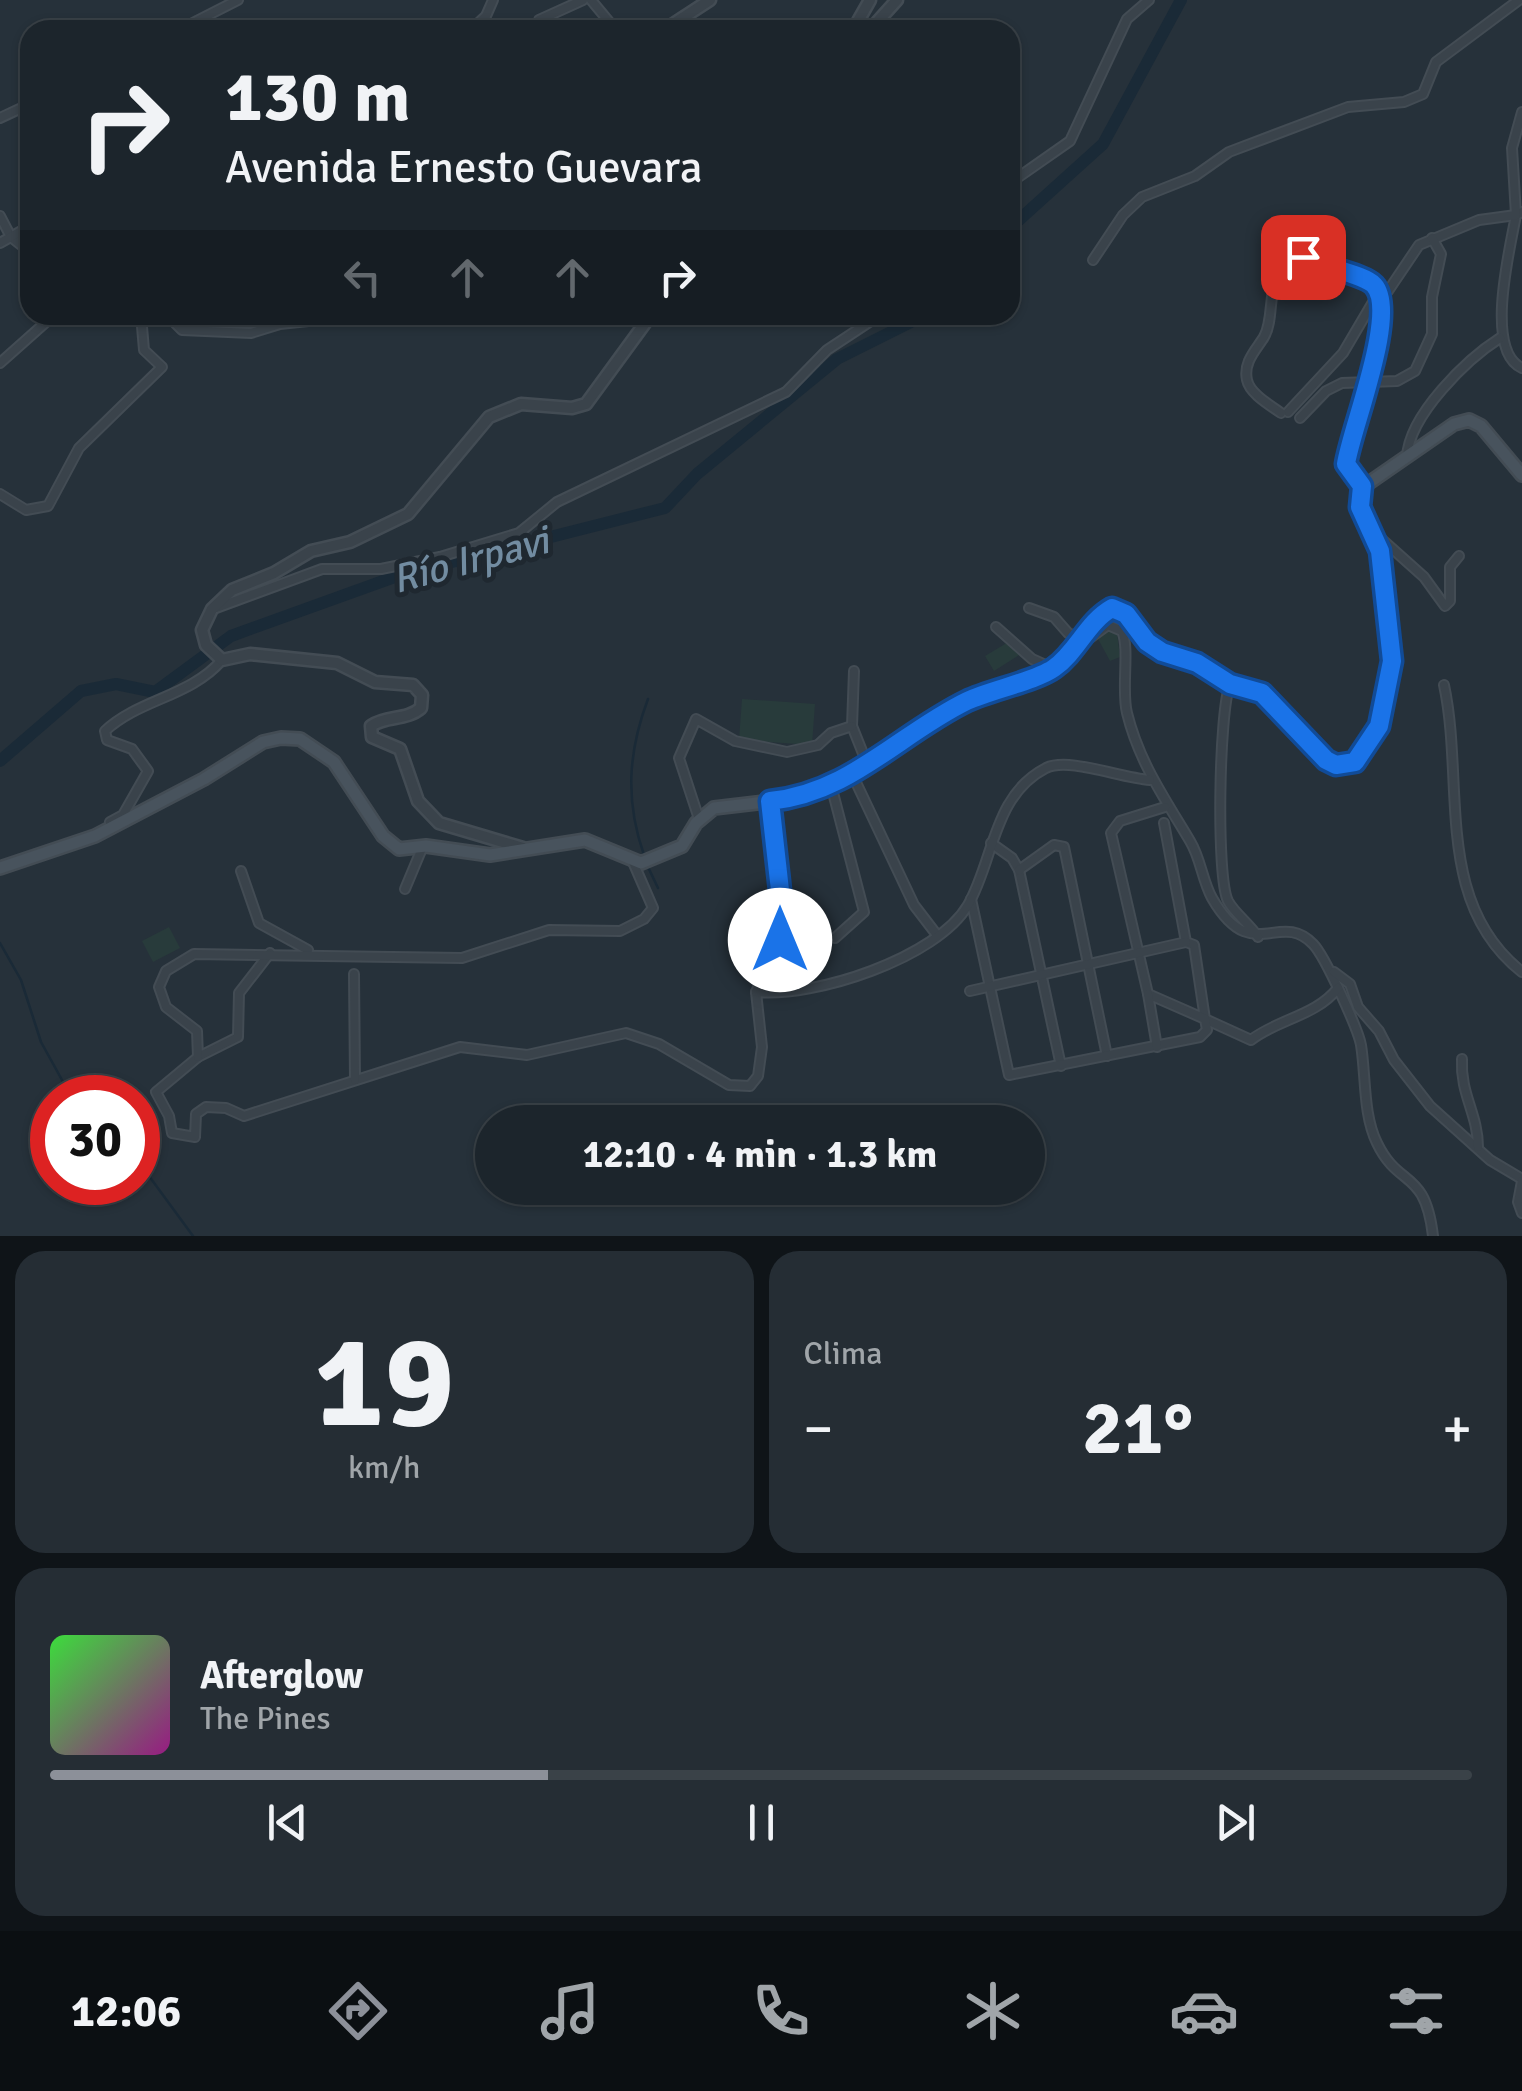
<!DOCTYPE html>
<html lang="es">
<head>
<meta charset="utf-8">
<style>
  body { margin:0; font-family:Signika,sans-serif; background:#252d34; color:#f1f3f6; height:100vh; display:flex; flex-direction:column; font-size:38px; white-space:nowrap }
  * { box-sizing:border-box; margin:0 }
  p { font-size:32px; color:#a0a5a9 }
  .icon { flex:none; width:55px; height:55px; fill:none; stroke:currentColor; stroke-width:2; stroke-linecap:round; stroke-linejoin:round }
  .map { position:relative; height:1236px; overflow:hidden }
  .sheet { display:flex; flex-direction:column; gap:15px; padding:15px; background:#0f1418; flex:1 }
  .sheet>* { flex:none }
  .banner { position:absolute; left:20px; top:20px; width:1000px; height:305px; border-radius:30px; box-shadow:0 2px 8px #0004,0 0 0 2px #3a4248; background:#1c252c; color:#f1f3f6; overflow:hidden }
  .speed { position:absolute; left:30px; top:1075px; display:flex; gap:20px; font-size:50px; font-weight:700; text-align:center }
  .speed>* { display:grid; place-content:center; width:130px; height:130px; border-radius:50%; background:#1c252c; box-shadow:0 2px 8px #0004,0 0 0 2px #3a4248; line-height:1 }
  .speed .limit { border:15px solid #d22; background:#fff; color:#111 }
  .pin { position:absolute; display:grid; place-items:center; width:85px; height:85px; color:#fff; margin:-42px; border-radius:20px; box-shadow:0 5px 15px #0006 }
  .me { position:absolute; width:110px; margin:-55px; rotate:0deg; stroke-linejoin:round; filter:drop-shadow(0 0 8px #0008) }
  .turn { display:flex; align-items:center; gap:35px; height:210px; padding:0 40px; font-size:45px }
  .turn .icon { width:130px; height:130px; stroke-width:2.5 }
  .turn b { display:block; font-size:70px; line-height:85px }
  .lanes { display:flex; align-items:center; height:95px; padding:0 40px; background:#0003; justify-content:center; gap:50px; direction:ltr }
  .lanes .off { opacity:.35 }
  .big { font-size:75px; font-weight:700; line-height:1.1 }
  .sheet .tile { flex:1; display:flex; flex-direction:column; justify-content:center; gap:15px; min-width:0; padding:0 35px; border-radius:30px; background:#252d34 }
  .sheet .dial { align-items:center; gap:0 }
  .dial b { font-size:130px; line-height:1 }
  .song { display:flex; align-items:center; gap:30px }
  .cover { width:120px; height:120px; border-radius:15px; background:linear-gradient(135deg,hsl(120 70% 55%),hsl(310 70% 35%)) }
  .played { height:10px; border-radius:5px; background:linear-gradient(90deg,#8c9099 35%,#3a4248 35%) }
  .keys { display:flex; justify-content:space-around; direction:ltr }
  .heat { display:flex; justify-content:space-between; align-items:center; font-size:55px; direction:ltr }
  .sheet .tiles { flex:1; display:grid; gap:15px; grid-template-columns:1fr 1fr }
  .tile:last-child { grid-column:span 2 }
  .trip { position:absolute; left:475px; top:1105px; width:570px; height:100px; border-radius:50px; background:#1c252c; box-shadow:0 2px 8px #0004,0 0 0 2px #3a4248; font-weight:700; line-height:100px; text-align:center }
  .tabs { display:flex; height:160px; justify-content:space-around; align-items:center; background:#0b0f12; color:#a0a5a9 }
  .tabs .icon { width:70px; height:70px }
  .tabs .active { color:#8c9099 }
  .tabs b { font-size:45px; color:#f1f3f6 }
  .map>svg:first-child { display:block }
  .green { fill:#283b3b }
  .lines { fill:none; stroke-linecap:round; stroke-linejoin:round }
  .stream { stroke:#1a2a37; stroke-width:2.5 }
  .river { stroke:#1a2a37; stroke-width:12 }
  .minor-casing { stroke:#434c54; stroke-width:12 }
  .tertiary-casing { stroke:#434c54; stroke-width:15 }
  .secondary-casing { stroke:#434c54; stroke-width:16 }
  .minor { stroke:#3a434b; stroke-width:8 }
  .tertiary { stroke:#3a434b; stroke-width:10 }
  .secondary { stroke:#48535d; stroke-width:11 }
  .route-casing { stroke:#114b97; stroke-width:25 }
  .route { stroke:#1a73e8; stroke-width:18 }
  .labels { text-anchor:middle; stroke-width:10; stroke-linejoin:round; paint-order:stroke }
  .water-label { font-size:40px; font-style:italic; fill:#728ca1; stroke:#1f2830 }
</style>
</head>
<body>
<div class="map">
<svg width="1522" height="1236" viewBox="0 0 1522 1236">
  <rect width="100%" height="100%" fill="#26313a"/>
  <!-- green -->
  <g class="green">
    <polygon points="1107,631 1117,633 1120,657 1110,661 1098,639"/>
    <polygon points="1010,641 1019,655 994,671 985,656"/>
    <polygon points="742,699 815,704 812,745 739,740"/>
    <polygon points="169,927 180,948 153,962 142,941"/>
  </g>
  <g class="lines">
    <!-- stream -->
    <g class="stream">
      <path d="M644,855C625,801 628,752 648,699"/>
      <polyline points="648,867 658,888"/>
      <polyline points="0,943 21,980 41,1042 72,1098"/>
      <polyline points="138,1161 193,1236"/>
    </g>
    <!-- river -->
    <g class="river">
      <polyline points="1010,228 1103,144 1181,0"/>
      <polyline points="0,761 81,691 116,684 155,692 231,636 400,575 665,508 697,474 837,359 925,315"/>
    </g>
    <!-- minor casing -->
    <g class="minor-casing">
      <g id="minor">
        <polyline points="591,0 616,30"/>
        <polyline points="539,20 583,0"/>
        <polyline points="179,30 238,0"/>
        <polyline points="471,30 486,16 493,0"/>
        <polyline points="0,118 30,104"/>
        <polyline points="1010,183 1070,141 1127,19 1149,0"/>
        <path d="M1522,212L1516,215C1510,249 1484,351 1522,368"/>
        <polyline points="0,216 11,237 30,252"/>
        <polyline points="0,243 30,226"/>
        <polyline points="1093,260 1123,215 1142,197 1195,176 1229,152 1348,107 1404,102 1423,94 1436,62 1519,0"/>
        <polyline points="167,315 182,330 251,333 280,324 366,315"/>
        <polyline points="0,363 54,315"/>
        <polyline points="1288,412 1343,353 1373,302 1386,294 1419,245 1479,220 1516,215 1512,148 1522,112"/>
        <path d="M1281,413C1270,405 1250,394 1247,380C1243,362 1256,350 1264,337C1278,313 1260,266 1303,257C1321,267 1364,274 1374,285C1399,312 1351,429 1346,465L1363,487"/>
        <polyline points="1300,418 1326,391 1342,383 1397,381 1415,371 1432,334 1432,297 1441,254 1432,238"/>
        <path d="M1407,457C1409,415 1467,359 1500,338"/>
        <polyline points="0,494 26,510 48,506 79,448 162,367 144,350 141,315"/>
        <polyline points="1377,535 1424,577 1445,606 1450,601 1450,567 1459,556"/>
        <polyline points="216,608 322,569 381,569 440,557 519,533 557,502 786,392 827,350 880,315"/>
        <path d="M1029,608L1054,617L1068,633L1086,641L1108,625L1122,631C1130,649 1121,690 1127,713C1139,762 1165,799 1190,841C1201,859 1202,880 1212,898C1252,967 1279,909 1313,944C1325,956 1358,1029 1361,1045C1366,1076 1363,1115 1377,1143C1399,1189 1425,1168 1433,1236"/>
        <polyline points="996,627 1032,659 1052,668"/>
        <polyline points="854,671 852,726 868,766"/>
        <path d="M1230,684C1219,711 1216,877 1228,901C1235,914 1250,924 1258,937"/>
        <path d="M1444,685C1465,783 1433,902 1522,972"/>
        <polyline points="853,776 914,905 937,935"/>
        <polyline points="831,785 864,912 835,938"/>
        <polyline points="699,819 679,758 696,719 735,741 787,752 818,745 831,733 852,726"/>
        <path d="M110,822L123,815L148,771L132,749L107,740L105,731C139,699 190,697 222,660"/>
        <path d="M1164,823L1186,942L1194,945L1205,1019L1251,1040C1278,1019 1316,1016 1338,988"/>
        <polyline points="991,843 1012,858 1019,870 1061,1066"/>
        <polyline points="1019,870 1054,845 1064,847 1107,1056"/>
        <polyline points="241,871 259,923 308,950"/>
        <polyline points="405,889 423,846"/>
        <polyline points="971,899 1009,1075 1200,1037 1207,1030 1205,1019 1148,994 1111,833 1120,821 1165,807"/>
        <polyline points="270,953 239,993 238,1037 198,1057 156,1092 169,1116 172,1133 195,1137 196,1114 206,1107 226,1108 244,1116 460,1047 527,1055 626,1033 659,1044 729,1085 750,1086 758,1076 762,1047 756,992 784,926 770,801"/>
        <polyline points="1334,972 1350,984 1358,1007 1379,1031 1394,1060 1430,1106 1490,1160 1522,1179"/>
        <polyline points="354,974 355,1080"/>
        <polyline points="970,991 1186,942"/>
        <path d="M756,992C814,998 937,958 968,905C994,860 993,795 1046,768C1069,757 1120,778 1150,780"/>
        <polyline points="1148,994 1157,1047"/>
        <polyline points="198,1057 197,1031 166,1007 159,987 166,971 194,954 462,958 549,930 620,931 644,919 653,908 633,862"/>
        <path d="M1462,1059C1460,1094 1478,1114 1478,1147"/>
        <polyline points="1522,1181 1518,1202 1522,1213"/>
      </g>
    </g>
    <!-- tertiary casing -->
    <g class="tertiary-casing">
      <g id="tertiary">
        <polyline points="664,30 710,0"/>
        <polyline points="853,30 870,0"/>
        <polyline points="870,30 897,0"/>
        <path d="M523,848L439,823L418,801L400,749L372,737L371,726C387,715 406,721 421,708L422,695L413,685L375,682L337,663L250,654L222,660L206,645L202,630L212,609L232,590L274,573L311,551L350,542L408,514L489,417L521,404L572,408L586,404L651,315"/>
      </g>
    </g>
    <!-- secondary casing -->
    <g class="secondary-casing">
      <polyline id="secondary" points="0,868 95,836 204,779 263,742 281,738 300,739 334,762 383,836 399,849 426,846 490,855 585,840 641,863 682,846 696,823 714,808 791,799 822,790 853,776 968,700 1054,668 1098,616 1112,608 1126,614 1147,641 1162,652 1197,663 1230,684 1271,700 1326,760 1336,765 1355,762 1379,726 1392,661 1381,551 1360,507 1363,487 1454,424 1469,420 1481,426 1522,475"/>
    </g>
    <!-- minor -->
    <use href="#minor" class="minor"/>
    <!-- tertiary -->
    <use href="#tertiary" class="tertiary"/>
    <!-- secondary -->
    <use href="#secondary" class="secondary"/>
  </g>
  <g class="lines">
    <!-- route casing -->
    <g class="route-casing">
      <path id="route" d="M780,940L784,926L770,801C850,793 899,734 967,701C990,690 1036,681 1054,668C1077,652 1087,622 1112,608L1126,614L1147,642L1162,652L1197,663L1230,684L1262,693L1326,760L1336,765L1355,762L1379,726L1392,661L1380,551L1360,507L1362,486L1346,464C1351,429 1399,312 1374,285C1364,274 1321,267 1303,257"/>
    </g>
    <!-- route -->
    <use href="#route" class="route"/>
  </g>
  <g class="labels">
    <!-- water labels -->
    <g class="water-label">
      <text transform="translate(470 559) rotate(-15)" y="14">Río Irpavi</text>
    </g>
  </g>
</svg>
<div class="speed"><div class="limit">30</div></div>
<div class="pin" style="left:1303px;top:257px;background:#d93025"><svg class="icon" aria-label="arrive" viewBox="0 0 24 24"><path d="M6 21V4h12l-3 4 3 4H6"/></svg></div>
<svg class="me" style="left:780px;top:940px" viewBox="-20 -20 40 40"><circle r="19" fill="#fff"/><path d="M0-13L10 11 0 6-10 11z" fill="#1a73e8"/></svg>
<div class="trip">12:10 · 4 min · 1.3 km</div>
<div class="banner">
<div class="turn"><svg class="icon" aria-label="right" viewBox="0 0 24 24"><path d="M7 20v-9h11M14 6l5 5-5 5"/></svg><div><b>130 m</b>Avenida Ernesto Guevara</div></div>
<div class="lanes"><svg class="icon off" aria-label="left" viewBox="0 0 24 24"><path d="M17 20v-9H6M10 6l-5 5 5 5"/></svg><svg class="icon off" aria-label="ahead" viewBox="0 0 24 24"><path d="M12 20V5M6 11l6-6 6 6"/></svg><svg class="icon off" aria-label="ahead" viewBox="0 0 24 24"><path d="M12 20V5M6 11l6-6 6 6"/></svg><svg class="icon" aria-label="right" viewBox="0 0 24 24"><path d="M7 20v-9h11M14 6l5 5-5 5"/></svg></div>
</div>
</div>
<section class="sheet">
<div class="tiles">
<div class="tile dial"><b>19</b><p>km/h</p></div>
<div class="tile"><p>Clima</p>
<div class="heat"><a>−</a><b class="big">21°</b><a>+</a></div>
</div>
<div class="tile">
<div class="song"><i class="cover"></i><div><b>Afterglow</b><p>The Pines</p></div></div>
<div class="played"></div>
<div class="keys"><svg class="icon" aria-label="previous" viewBox="0 0 24 24"><path d="M18 5L8 12l10 7zM5 5v14"/></svg><svg class="icon" aria-label="pause" viewBox="0 0 24 24"><path d="M8 5v14M16 5v14"/></svg><svg class="icon" aria-label="next" viewBox="0 0 24 24"><path d="M6 5l10 7-10 7zM19 5v14"/></svg></div>
</div>
</div>
</section>
<nav class="tabs">
<b>12:06</b>
<svg class="icon active" aria-label="directions" viewBox="0 0 24 24"><path d="M12 3l9 9-9 9-9-9zM9 14v-3h6M13 9l2 2-2 2"/></svg>
<svg class="icon" aria-label="music" viewBox="0 0 24 24"><path d="M9 18V5l10-2v13"/><circle cx="6" cy="18" r="3"/><circle cx="16" cy="16" r="3"/></svg>
<svg class="icon" aria-label="phone" viewBox="0 0 24 24"><path d="M5 4h4l2 5-3 2q2 4 5 5l2-3 5 2v4C11 20 4 13 5 4z"/></svg>
<svg class="icon" aria-label="climate" viewBox="0 0 24 24"><path d="M12 3v18M4 7l16 10M4 17L20 7"/></svg>
<svg class="icon" aria-label="car" viewBox="0 0 24 24"><path d="M5 17H2v-5l4-1 3-4h7l3 4 3 1v5h-3M9 17h6M6 11h13"/><circle cx="7" cy="17" r="2"/><circle cx="17" cy="17" r="2"/></svg>
<svg class="icon" aria-label="filters" viewBox="0 0 24 24"><path d="M4 7h16M4 17h16"/><circle cx="9" cy="7" r="2"/><circle cx="15" cy="17" r="2"/></svg>
</nav>
</body>
</html>
